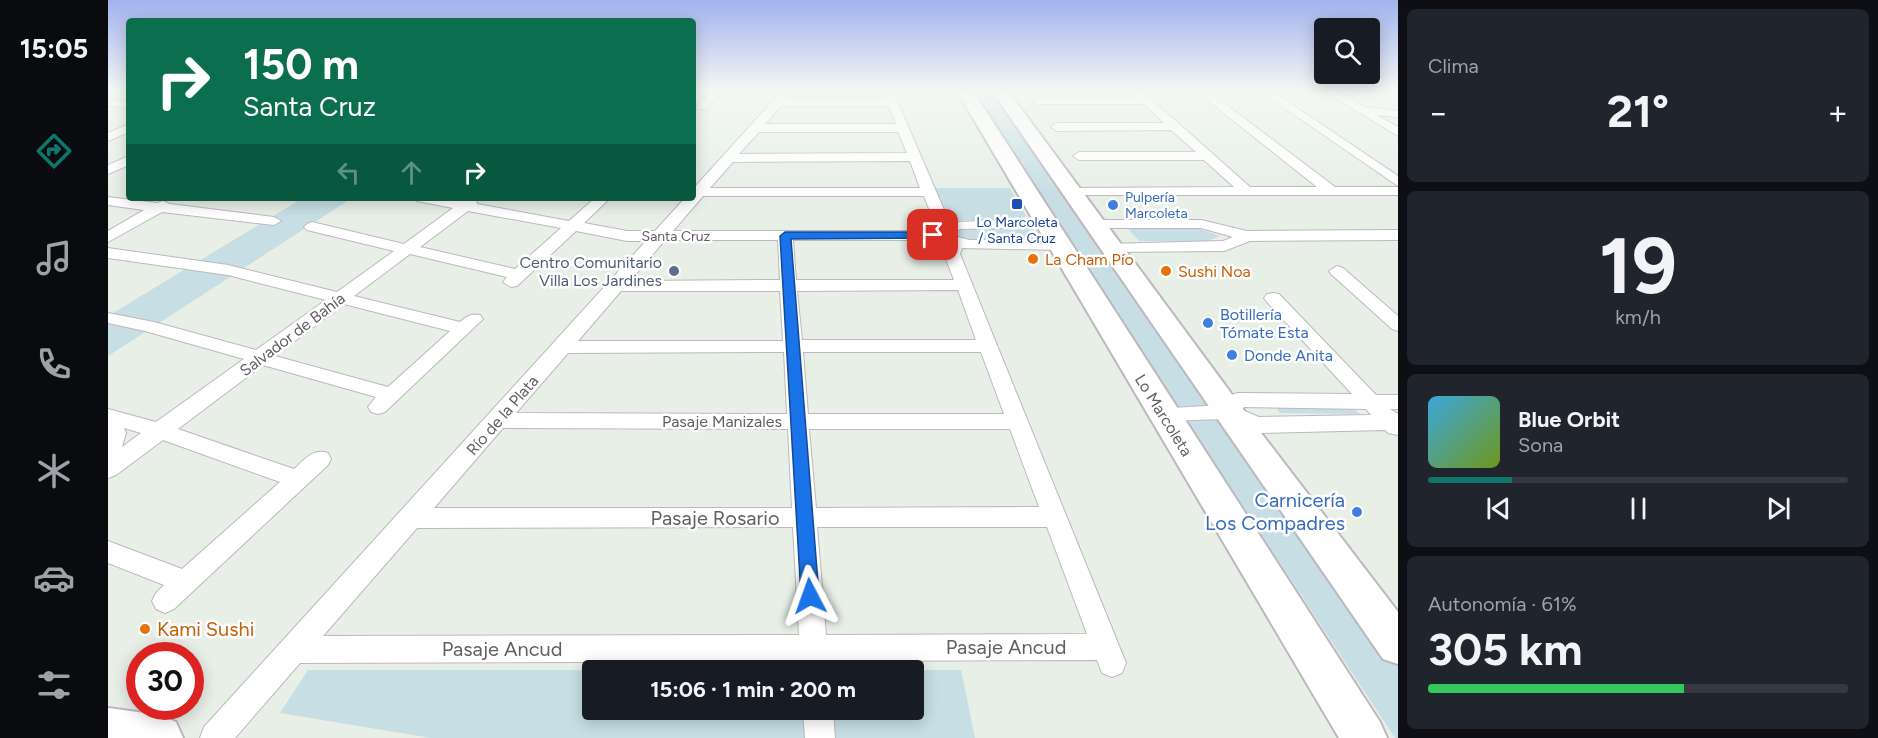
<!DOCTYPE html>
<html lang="es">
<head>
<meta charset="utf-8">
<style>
  body { margin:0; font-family:Figtree,sans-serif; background:#20242c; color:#f1f3f6; height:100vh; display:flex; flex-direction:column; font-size:22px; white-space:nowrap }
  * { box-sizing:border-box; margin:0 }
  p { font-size:20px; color:#9ea1a6 }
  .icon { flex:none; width:33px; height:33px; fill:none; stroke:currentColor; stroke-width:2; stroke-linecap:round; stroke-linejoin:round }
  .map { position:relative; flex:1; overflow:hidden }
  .panel { display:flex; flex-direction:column; gap:9px; padding:9px; background:#0d0f14; width:480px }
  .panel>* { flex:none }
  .top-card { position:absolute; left:18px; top:18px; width:570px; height:183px; border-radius:6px; box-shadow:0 3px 15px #0003; background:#0b6e4f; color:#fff; overflow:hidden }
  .controls { position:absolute; left:1206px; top:18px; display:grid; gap:12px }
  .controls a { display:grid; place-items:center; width:66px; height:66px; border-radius:6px; background:#171b24; box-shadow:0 3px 15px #0003; font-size:30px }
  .speed { position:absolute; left:18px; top:642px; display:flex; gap:12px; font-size:30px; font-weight:700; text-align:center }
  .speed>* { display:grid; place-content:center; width:78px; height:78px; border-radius:50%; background:#171b24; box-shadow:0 3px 15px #0003; line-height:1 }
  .speed .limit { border:9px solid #d22; background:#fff; color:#111 }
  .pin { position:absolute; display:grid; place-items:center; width:51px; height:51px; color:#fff; margin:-26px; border-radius:12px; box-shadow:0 3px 9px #0006 }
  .me { position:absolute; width:66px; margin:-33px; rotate:356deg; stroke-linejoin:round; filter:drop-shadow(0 0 4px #0008) }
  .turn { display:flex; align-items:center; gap:21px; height:126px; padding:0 18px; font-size:27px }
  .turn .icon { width:78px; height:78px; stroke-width:2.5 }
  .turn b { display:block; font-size:42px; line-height:51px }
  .lanes { display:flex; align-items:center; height:57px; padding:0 18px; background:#0003; justify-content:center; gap:30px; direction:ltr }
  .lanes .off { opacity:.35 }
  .big { font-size:45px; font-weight:700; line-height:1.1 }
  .panel .widget { flex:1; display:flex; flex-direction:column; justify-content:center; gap:9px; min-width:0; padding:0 21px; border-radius:9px; background:#20242c }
  .panel .dial { align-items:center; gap:0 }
  .dial b { font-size:78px; line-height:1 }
  .song { display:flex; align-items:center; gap:18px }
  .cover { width:72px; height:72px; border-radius:9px; background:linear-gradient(135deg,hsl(200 70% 55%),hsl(80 70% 35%)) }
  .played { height:6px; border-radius:3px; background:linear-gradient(90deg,#0f766e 20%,#363941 20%) }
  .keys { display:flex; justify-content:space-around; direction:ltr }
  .heat { display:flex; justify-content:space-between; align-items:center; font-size:33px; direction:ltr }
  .charge { height:9px; border-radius:4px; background:linear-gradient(90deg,#34c759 61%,#363941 0) }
  .trip { position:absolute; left:474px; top:660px; width:342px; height:60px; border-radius:6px; background:#171b24; box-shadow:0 3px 15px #0003; font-weight:700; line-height:60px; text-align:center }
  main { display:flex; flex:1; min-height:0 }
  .menu { display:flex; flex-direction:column; width:108px; justify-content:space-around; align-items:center; background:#090b0e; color:#9ea1a6 }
  .menu .icon { width:42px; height:42px }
  .menu .selected { color:#0f766e }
  .menu b { font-size:27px; color:#f1f3f6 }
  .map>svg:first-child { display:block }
  .green { fill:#c6dee4; fill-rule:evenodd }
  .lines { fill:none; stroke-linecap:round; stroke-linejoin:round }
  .street-casing { stroke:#bdb8bf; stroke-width:2 }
  .secondary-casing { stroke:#bdb8be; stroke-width:4 }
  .street { fill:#fff; fill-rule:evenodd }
  .secondary { fill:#fff; fill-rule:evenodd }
  .route { fill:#1a73e8; stroke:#114b97; stroke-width:1.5 }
  .transit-dot { fill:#1a4fb4; stroke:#fff; stroke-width:2 }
  .shop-dot { fill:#3f7fe0; stroke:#fff; stroke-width:2 }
  .food-dot { fill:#e8710a; stroke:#fff; stroke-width:2 }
  .service-dot { fill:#5c6f8a; stroke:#fff; stroke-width:2 }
  .labels { text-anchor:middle; stroke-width:5; stroke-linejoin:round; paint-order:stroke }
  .far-shop-label { font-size:14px; fill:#366cbe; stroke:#fff; text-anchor:start }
  .far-transit-label { font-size:14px; fill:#164399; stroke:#fff }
  .far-street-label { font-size:14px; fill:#635e65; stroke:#fff }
  .food-label { font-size:16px; fill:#c56008; stroke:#fff; text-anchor:start }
  .service-label { font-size:16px; fill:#4e5e75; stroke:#fff; text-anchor:end }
  .shop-label { font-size:16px; fill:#366cbe; stroke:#fff; text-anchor:start }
  .street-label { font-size:16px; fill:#635e65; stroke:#fff }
  .near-shop-label { font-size:20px; fill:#366cbe; stroke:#fff; text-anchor:end }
  .near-street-label { font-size:20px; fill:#635e65; stroke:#fff }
  .near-food-label { font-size:20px; fill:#c56008; stroke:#fff; text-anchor:start }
</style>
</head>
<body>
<main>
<nav class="menu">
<b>15:05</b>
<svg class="icon selected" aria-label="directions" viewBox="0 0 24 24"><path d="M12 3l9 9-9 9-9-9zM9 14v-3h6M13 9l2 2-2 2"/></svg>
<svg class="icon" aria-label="music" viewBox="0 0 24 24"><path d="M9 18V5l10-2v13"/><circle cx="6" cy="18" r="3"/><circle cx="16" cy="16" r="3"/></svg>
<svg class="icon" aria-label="phone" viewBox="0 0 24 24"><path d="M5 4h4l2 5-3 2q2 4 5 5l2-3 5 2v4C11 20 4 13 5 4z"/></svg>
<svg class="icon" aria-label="climate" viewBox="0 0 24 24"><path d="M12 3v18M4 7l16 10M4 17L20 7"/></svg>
<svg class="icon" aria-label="car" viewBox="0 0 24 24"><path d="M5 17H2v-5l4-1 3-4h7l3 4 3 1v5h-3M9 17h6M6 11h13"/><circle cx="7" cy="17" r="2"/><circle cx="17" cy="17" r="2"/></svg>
<svg class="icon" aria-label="filters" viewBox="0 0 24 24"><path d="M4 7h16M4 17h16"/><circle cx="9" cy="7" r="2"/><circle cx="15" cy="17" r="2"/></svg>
</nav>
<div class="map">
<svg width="1290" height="738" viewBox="0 0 1290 738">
  <rect width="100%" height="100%" fill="#e7efe7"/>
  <!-- green -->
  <g class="green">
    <polygon points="865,91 886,91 1290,666 1290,738 1287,738 1080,423"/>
    <polygon points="825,188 902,188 918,216 910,220 841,220 837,218"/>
    <polygon points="195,198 244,198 0,356 0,316"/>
    <polygon points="861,226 924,227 930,239 868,241 847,238 845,230"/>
    <polygon points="1020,229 1092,229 1112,236 1100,241 1031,241"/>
    <polygon points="1240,405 1252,414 1172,413 1167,406"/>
    <path d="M200,670H853L867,738H323L172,713ZM484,670H806V710H484Z"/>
  </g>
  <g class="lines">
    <!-- street casing -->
    <g class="street-casing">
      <g id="street">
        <polygon points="605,91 616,91 597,109 589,109 589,105"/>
        <path d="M674,91H685L678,100H778L775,91H785L839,217L845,222L938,219L945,223L938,227L853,229L839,234L861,240H951L959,245L951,250L854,248L852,254L1018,663L1014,673L1004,677L994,673L989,660L721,661V670H693L692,661L192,663L127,738H92L96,727L538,241H519L468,231L409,286L403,287L395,282L399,277L302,254L246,296L352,322C359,316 363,313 372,315L375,319L277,412L270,414L263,412L260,407L268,397L155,365L70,429L186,469C197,459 205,448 220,453L223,459L220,465L66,609L57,613L48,609L44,601L48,593L56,585L0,563V541L74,569L172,482L55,440L8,475L0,478V409L48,422L136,359L37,331L0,323V313L46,322L148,350L218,300L120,275L0,258V248L120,265L229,292L286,251L199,230L196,227L199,224L204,222L296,244L345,208L309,201L307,198H337L355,201L362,198L368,199L369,204L461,221L487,198H502L476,223L519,231H547L577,198H585V189ZM673,106H781L788,124H657ZM651,132H790L799,153L631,154ZM802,161L812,188H602L625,162ZM595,196H816L825,219L832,226L826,231H565ZM360,211L453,228L407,269L312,247ZM557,240H670L672,280L522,281ZM685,240H824L841,244L836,254L846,280H688ZM850,290L868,340H694L689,291ZM513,291H672L675,341H470ZM236,304L342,331L280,387L167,356ZM676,352L679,414L408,413L460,353ZM695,352H873L896,414H700ZM16,428L33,433L14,447L18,433ZM395,428L680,429L684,508H326ZM701,429H902L931,507L708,508ZM685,527L691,635L215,636L309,528ZM709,527H939L979,634L718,635Z"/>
        <polygon points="1023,91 1034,91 1142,187 1209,187 1088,91 1100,91 1227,187 1290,187 1290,195 960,195 958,192 960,189 965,188 1126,187 1096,160 971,160 965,156 971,152 1088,152 1063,130 949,131 943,127 949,123 1056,123 1036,104 929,104 923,101 929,98 1029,98"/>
        <polygon points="1152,91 1164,91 1290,176 1290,186"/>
        <polygon points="1216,91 1228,91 1257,107 1290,111 1290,117 1269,115 1290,127 1290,136"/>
        <polygon points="1271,91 1290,91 1290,95 1276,94"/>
        <polygon points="0,100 21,101 21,107 0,106"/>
        <polygon points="21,124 21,132 0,141 0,133"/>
        <polygon points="21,156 21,165 0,174 0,165"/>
        <polygon points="0,197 49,203 55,201 62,204 166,217 173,221 166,225 54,212 0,242 0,231 36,210 0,205"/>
        <polygon points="989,220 1093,220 1139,231 1290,230 1290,240 1142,241 1116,251 1004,252 996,247 998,244 1115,241 1125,237 1093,228 984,228 981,225"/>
        <polygon points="1229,266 1235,268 1290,316 1290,331 1284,329 1223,274 1221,271"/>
        <path d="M1165,293L1171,294L1268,395H1290V409H1282L1290,414V435L1280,433L1277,430L1149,433L1117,419L1055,421L1048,419L1045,414L1048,409L1114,405L1123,395L1130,393L1244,394L1159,302L1156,298L1159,294ZM1136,407L1258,409L1263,415L1151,417L1134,410Z"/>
        <polygon points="695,710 725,710 727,738 697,738"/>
      </g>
    </g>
    <!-- secondary casing -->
    <g class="secondary-casing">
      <g id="secondary">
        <polygon points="849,91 865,91 1272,722 1279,738 1231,738"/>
        <polygon points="884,91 900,91 1131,404 1290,612 1290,664 1275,659"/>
        <polygon points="0,708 52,715 68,722 75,738 0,738"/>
      </g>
    </g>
    <!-- street -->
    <use href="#street" class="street"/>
    <!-- secondary -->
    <use href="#secondary" class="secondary"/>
  </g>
  <!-- sky -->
  <linearGradient id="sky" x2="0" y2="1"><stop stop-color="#a2b2ee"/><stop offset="0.47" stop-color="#f4f8f4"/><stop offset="1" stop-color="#f4f8f4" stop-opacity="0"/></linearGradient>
  <rect width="1290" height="194" fill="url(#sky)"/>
  <!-- route -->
  <polygon class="route" points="677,232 825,232 830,235 825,238 683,239 711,596 709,602 702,605 696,602 693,596 672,236"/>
  <!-- markers -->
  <rect class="transit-dot" x="903" y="198" width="12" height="12" rx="3"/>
  <g class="shop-dot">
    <circle cx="1005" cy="205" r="6"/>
    <circle cx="1100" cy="323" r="6"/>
    <circle cx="1124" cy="355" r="6"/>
    <circle cx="1249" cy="512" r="6"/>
  </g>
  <g class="food-dot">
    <circle cx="925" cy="259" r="6"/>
    <circle cx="1058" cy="271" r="6"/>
    <circle cx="37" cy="629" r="6"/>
  </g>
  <circle class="service-dot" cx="566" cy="271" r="6"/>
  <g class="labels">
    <!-- far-shop labels -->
    <g class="far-shop-label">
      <text x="1017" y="202">Pulpería<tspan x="1017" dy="16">Marcoleta</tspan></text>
    </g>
    <!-- far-transit labels -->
    <g class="far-transit-label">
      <text x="909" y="227">Lo Marcoleta<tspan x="909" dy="16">/ Santa Cruz</tspan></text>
    </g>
    <!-- far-street labels -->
    <g class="far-street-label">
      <text x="568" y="241">Santa Cruz</text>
    </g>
    <!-- food labels -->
    <g class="food-label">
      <text x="937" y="265">La Cham Pío</text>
      <text x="1070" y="277">Sushi Noa</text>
    </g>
    <!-- service labels -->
    <g class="service-label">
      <text x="554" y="268">Centro Comunitario<tspan x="554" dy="18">Villa Los Jardines</tspan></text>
    </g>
    <!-- shop labels -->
    <g class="shop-label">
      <text x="1112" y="320">Botillería<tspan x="1112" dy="18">Tómate Esta</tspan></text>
      <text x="1136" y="361">Donde Anita</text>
    </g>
    <!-- street labels -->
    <g class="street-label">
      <text transform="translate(184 334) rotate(-37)" y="6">Salvador de Bahía</text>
      <text transform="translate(394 415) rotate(-49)" y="6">Río de la Plata</text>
      <text transform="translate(1056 415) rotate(58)" y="6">Lo Marcoleta</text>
      <text x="614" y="427">Pasaje Manizales</text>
    </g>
    <!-- near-shop labels -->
    <g class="near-shop-label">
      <text x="1237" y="507">Carnicería<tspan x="1237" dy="23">Los Compadres</tspan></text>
    </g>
    <!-- near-street labels -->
    <g class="near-street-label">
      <text x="607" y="525">Pasaje Rosario</text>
      <text x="898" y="654">Pasaje Ancud</text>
      <text x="394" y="656">Pasaje Ancud</text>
    </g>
    <!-- near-food labels -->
    <g class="near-food-label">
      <text x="49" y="636">Kami Sushi</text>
    </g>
  </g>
</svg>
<div class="controls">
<a><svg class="icon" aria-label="search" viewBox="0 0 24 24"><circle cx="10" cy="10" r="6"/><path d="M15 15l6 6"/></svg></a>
</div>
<div class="speed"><div class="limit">30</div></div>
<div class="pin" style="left:825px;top:235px;background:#d93025"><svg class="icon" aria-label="arrive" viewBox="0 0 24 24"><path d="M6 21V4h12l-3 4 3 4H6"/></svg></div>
<svg class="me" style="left:702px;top:596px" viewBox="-20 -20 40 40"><path d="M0-17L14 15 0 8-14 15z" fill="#1a73e8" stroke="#fff" stroke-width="4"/></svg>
<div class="trip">15:06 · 1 min · 200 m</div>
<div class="top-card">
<div class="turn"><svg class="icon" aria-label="right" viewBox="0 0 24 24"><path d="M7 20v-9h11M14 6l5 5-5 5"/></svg><div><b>150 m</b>Santa Cruz</div></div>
<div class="lanes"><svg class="icon off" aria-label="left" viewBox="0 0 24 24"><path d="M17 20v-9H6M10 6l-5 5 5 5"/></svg><svg class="icon off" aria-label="ahead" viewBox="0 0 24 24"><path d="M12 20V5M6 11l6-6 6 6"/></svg><svg class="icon" aria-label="right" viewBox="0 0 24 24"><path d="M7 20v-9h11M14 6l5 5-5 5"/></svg></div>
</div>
</div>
<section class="panel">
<div class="widget"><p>Clima</p>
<div class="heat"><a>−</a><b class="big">21°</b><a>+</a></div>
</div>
<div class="widget dial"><b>19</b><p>km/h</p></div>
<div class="widget">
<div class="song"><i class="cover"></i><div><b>Blue Orbit</b><p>Sona</p></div></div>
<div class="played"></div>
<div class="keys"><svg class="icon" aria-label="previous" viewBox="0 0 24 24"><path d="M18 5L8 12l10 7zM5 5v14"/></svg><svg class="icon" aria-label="pause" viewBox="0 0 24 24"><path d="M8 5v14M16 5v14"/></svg><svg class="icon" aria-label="next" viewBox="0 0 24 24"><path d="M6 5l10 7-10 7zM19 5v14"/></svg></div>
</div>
<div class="widget"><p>Autonomía · 61%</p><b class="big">305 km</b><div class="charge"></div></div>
</section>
</main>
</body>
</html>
